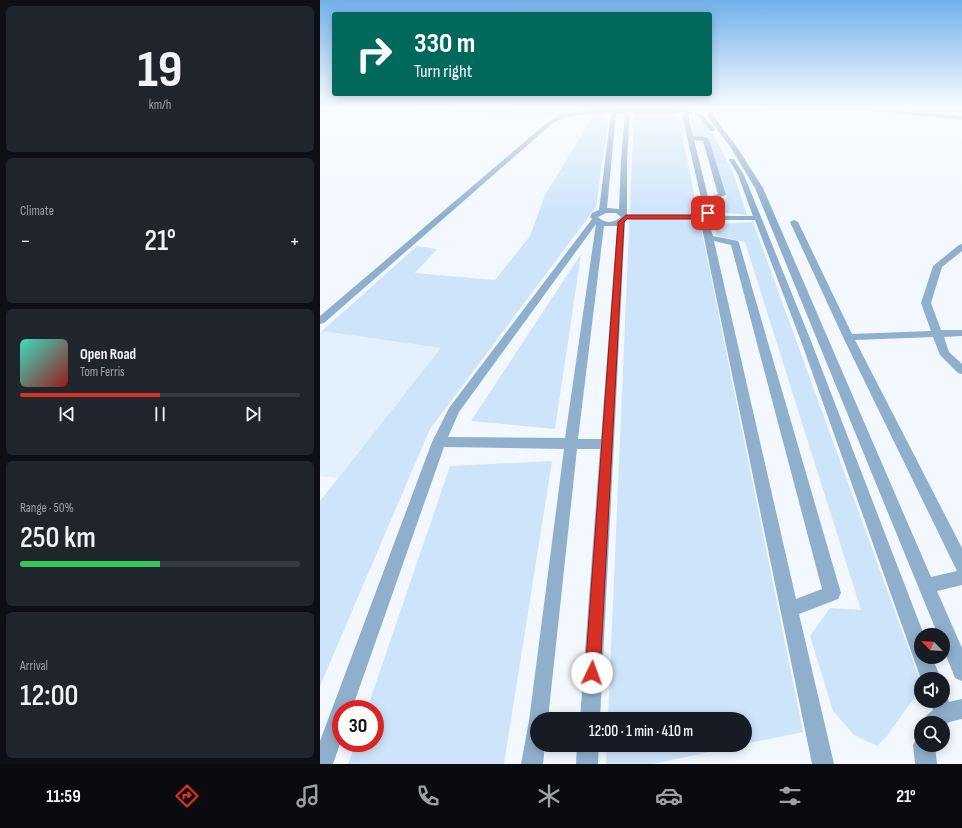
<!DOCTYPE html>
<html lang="en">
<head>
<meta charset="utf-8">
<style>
  body { margin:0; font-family:"Sofia Sans Condensed",sans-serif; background:#20242c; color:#f1f3f6; height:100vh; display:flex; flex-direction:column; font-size:15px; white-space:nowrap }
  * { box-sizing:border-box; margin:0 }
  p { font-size:13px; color:#9ea1a6 }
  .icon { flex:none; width:22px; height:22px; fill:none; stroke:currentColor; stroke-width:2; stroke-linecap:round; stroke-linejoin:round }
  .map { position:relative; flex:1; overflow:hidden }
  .side { display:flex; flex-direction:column; gap:6px; padding:6px; background:#0d0f14; width:320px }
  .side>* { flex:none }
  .guide { position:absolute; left:12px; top:12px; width:380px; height:84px; border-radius:4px; box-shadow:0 2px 10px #0003; background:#00695c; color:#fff; overflow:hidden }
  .needle { width:26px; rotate:295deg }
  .buttons { position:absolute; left:594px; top:628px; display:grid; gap:8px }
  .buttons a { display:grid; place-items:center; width:36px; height:36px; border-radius:50%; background:#171b24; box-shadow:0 2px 10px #0003; font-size:20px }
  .speed { position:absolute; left:12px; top:700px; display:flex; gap:8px; font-size:20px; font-weight:700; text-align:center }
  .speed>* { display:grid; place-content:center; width:52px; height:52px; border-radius:50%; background:#171b24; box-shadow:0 2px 10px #0003; line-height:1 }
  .speed .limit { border:6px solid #d22; background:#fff; color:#111 }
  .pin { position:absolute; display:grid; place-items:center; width:34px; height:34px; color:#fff; margin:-17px; border-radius:8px; box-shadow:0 2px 6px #0006 }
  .me { position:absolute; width:44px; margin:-22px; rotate:3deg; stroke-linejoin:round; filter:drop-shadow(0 0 3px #0008) }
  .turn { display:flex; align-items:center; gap:14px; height:84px; padding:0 16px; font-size:18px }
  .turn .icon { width:52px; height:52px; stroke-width:2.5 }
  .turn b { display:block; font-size:28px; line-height:34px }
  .big { font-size:30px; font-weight:600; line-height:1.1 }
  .side .card { flex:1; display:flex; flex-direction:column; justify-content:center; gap:6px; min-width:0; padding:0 14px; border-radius:6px; background:#20242c }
  .side .dial { align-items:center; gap:0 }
  .dial b { font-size:52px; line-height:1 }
  .song { display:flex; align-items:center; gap:12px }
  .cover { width:48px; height:48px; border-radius:6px; background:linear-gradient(135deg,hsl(170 70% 55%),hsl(0 70% 35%)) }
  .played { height:4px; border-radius:2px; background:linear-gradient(90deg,#d93025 50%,#363941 50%) }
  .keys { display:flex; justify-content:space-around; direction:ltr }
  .heat { display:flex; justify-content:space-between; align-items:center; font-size:22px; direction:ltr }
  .charge { height:6px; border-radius:3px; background:linear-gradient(90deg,#34c759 50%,#363941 0) }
  .trip { position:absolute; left:210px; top:712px; width:222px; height:40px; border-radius:20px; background:#171b24; box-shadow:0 2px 10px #0003; font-weight:600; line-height:40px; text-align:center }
  .dock { display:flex; height:64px; justify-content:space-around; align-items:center; background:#090b0e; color:#9ea1a6 }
  .dock .icon { width:28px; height:28px }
  .dock .active { color:#d93025 }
  .dock b { font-size:18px; color:#f1f3f6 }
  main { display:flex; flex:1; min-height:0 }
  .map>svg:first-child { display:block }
  .built { fill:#e3f0fd }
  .green { fill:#cee4fa }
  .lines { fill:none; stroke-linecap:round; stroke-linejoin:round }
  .minor { fill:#8fafcd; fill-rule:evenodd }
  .route { fill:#d93025; stroke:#8d1f18 }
</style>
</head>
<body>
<main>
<section class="side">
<div class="card dial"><b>19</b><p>km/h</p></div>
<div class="card"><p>Climate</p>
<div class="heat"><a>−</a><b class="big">21°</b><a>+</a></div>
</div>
<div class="card">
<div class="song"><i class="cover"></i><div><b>Open Road</b><p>Tom Ferris</p></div></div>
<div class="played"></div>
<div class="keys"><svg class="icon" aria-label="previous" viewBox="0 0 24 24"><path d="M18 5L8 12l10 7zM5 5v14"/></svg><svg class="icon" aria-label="pause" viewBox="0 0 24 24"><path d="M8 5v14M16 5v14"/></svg><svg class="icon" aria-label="next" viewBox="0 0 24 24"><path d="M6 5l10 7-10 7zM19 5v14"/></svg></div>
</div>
<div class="card"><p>Range · 50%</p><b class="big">250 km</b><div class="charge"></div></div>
<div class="card"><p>Arrival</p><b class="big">12:00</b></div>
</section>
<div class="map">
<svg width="642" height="764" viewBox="0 0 642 764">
  <rect width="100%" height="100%" fill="#f2f8fe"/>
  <!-- built -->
  <polygon class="built" points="2,331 121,348 18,478 0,476 0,333"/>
  <!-- green -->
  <g class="green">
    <polygon points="83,108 354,108 355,111 272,112 241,116 184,115"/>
    <polygon points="276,113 283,114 284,119 288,120 276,207 110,429 0,686 0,501 121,348 2,331 97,246 117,249 95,273 175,280 210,236 225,195 272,118"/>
    <polygon points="314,113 353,113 359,119 483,732 425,744 425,719 288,719"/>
    <polygon points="371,117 380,119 396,140 413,172 427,215 400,212 392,209 391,204 395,200 407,197 389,138 375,136"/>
    <polygon points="433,222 601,683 601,688 567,736 557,746 534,735 513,711 490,636 510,608 541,610 425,242 397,236 395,229 400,224"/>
    <polygon points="261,254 235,429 151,421"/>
    <polygon points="232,461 184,764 28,764 36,743 55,743 55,709 47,709 130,466"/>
    <polygon points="287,745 422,745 333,764 286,764"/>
  </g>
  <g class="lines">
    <!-- minor -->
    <g class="minor">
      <polygon points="393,108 557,108 642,116 642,120 545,110 394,111 391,109"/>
      <path d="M308,109H367L372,112L368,115L373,136L386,137L389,139L406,195L389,201L391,211L399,216H433L418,175L409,160L410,159H414L424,175L491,341L604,635H601V657H612L621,679H601L481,341L435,220H399L389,224L393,236L418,241L419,243L521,593L518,599L479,614L514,764H492L381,223L374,219H307L305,222L280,719H260L280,449H257L228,719H217V745H225L223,764H201L209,721L244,449L124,447L32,709H21V741L13,764H0V741L112,442L129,408L272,219L270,217L272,213L279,210L291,113C272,114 250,113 233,123L4,323L0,324V316L229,121L241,114L272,110ZM296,113H305L301,160L299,209L287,208ZM310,113H365L362,115L384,211L374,215H307V160ZM374,140L383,141L398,194L388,197ZM286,213H296L301,217C294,223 285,224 278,217ZM384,215H389L392,218L387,220L381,217ZM276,224L245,438L128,437L139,412ZM284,226H297L281,439H258ZM394,241L411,245L502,589L476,599Z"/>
      <polygon points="389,112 393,112 394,117 417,147 443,188 611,577 637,571 523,337 470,222 474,220 478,222 532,334 611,331 601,303 613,266 639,245 642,244 642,251 622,267 611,303 621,330 642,330 642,336 624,337 629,352 642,364 642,374 638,373 620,355 613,337 535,340 642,548 642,585 617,591 642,648 642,681 635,678 623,648 623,635 618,635 435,188 411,148 388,117"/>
      <path d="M375,113C384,113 390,123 395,130L394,131H390L380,118L375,115Z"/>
      <polygon points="623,693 626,694 629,702 642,699 642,719 629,722 623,728 623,723 603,723 606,716 613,710 609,701 623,701"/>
      <polygon points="601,736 601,745 615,745 617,764 595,764 593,745 597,738"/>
      <polygon points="257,745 279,745 278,764 256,764"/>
    </g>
  </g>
  <!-- sky -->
  <linearGradient id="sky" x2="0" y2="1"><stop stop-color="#71b0ea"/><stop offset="0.5" stop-color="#f9fcff"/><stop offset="1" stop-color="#f9fcff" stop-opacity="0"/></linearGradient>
  <rect width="642" height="215" fill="url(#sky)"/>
  <!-- route -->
  <polygon class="route" points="388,211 391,213 390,214 381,215 376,219 307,219 304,222 280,673 277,678 272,681 267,678 265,673 298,222 306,215 374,215 377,213"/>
</svg>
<div class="buttons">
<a><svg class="needle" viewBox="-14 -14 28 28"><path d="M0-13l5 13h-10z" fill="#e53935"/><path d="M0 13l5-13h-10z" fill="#9ea1a6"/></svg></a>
<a><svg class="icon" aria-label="sound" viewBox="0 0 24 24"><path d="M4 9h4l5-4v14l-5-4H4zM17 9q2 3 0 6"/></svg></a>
<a><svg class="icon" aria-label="search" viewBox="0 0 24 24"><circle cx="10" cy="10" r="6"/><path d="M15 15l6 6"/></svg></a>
</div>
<div class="speed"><div class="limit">30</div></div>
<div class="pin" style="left:388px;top:213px;background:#d93025"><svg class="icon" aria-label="arrive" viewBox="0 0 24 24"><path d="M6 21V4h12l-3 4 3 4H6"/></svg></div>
<svg class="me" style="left:272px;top:673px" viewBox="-20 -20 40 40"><circle r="19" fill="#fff"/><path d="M0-13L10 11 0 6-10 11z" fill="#d93025"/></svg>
<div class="trip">12:00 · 1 min · 410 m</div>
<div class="guide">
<div class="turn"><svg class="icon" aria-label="right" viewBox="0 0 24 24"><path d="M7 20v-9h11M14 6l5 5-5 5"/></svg><div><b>330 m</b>Turn right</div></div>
</div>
</div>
</main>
<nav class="dock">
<b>11:59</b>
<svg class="icon active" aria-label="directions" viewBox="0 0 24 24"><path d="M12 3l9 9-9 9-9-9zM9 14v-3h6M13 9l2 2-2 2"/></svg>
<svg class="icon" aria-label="music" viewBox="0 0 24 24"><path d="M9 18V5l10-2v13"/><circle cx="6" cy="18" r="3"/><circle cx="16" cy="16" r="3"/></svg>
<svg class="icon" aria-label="phone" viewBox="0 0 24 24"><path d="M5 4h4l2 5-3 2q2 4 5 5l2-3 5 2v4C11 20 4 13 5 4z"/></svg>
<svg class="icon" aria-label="climate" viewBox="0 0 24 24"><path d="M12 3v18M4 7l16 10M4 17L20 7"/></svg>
<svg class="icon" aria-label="car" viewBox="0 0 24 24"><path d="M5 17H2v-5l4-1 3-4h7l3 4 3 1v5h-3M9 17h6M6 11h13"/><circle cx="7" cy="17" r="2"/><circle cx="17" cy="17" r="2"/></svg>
<svg class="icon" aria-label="filters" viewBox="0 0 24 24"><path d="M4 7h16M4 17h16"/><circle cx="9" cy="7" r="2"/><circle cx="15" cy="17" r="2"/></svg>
<b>21°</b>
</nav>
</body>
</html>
